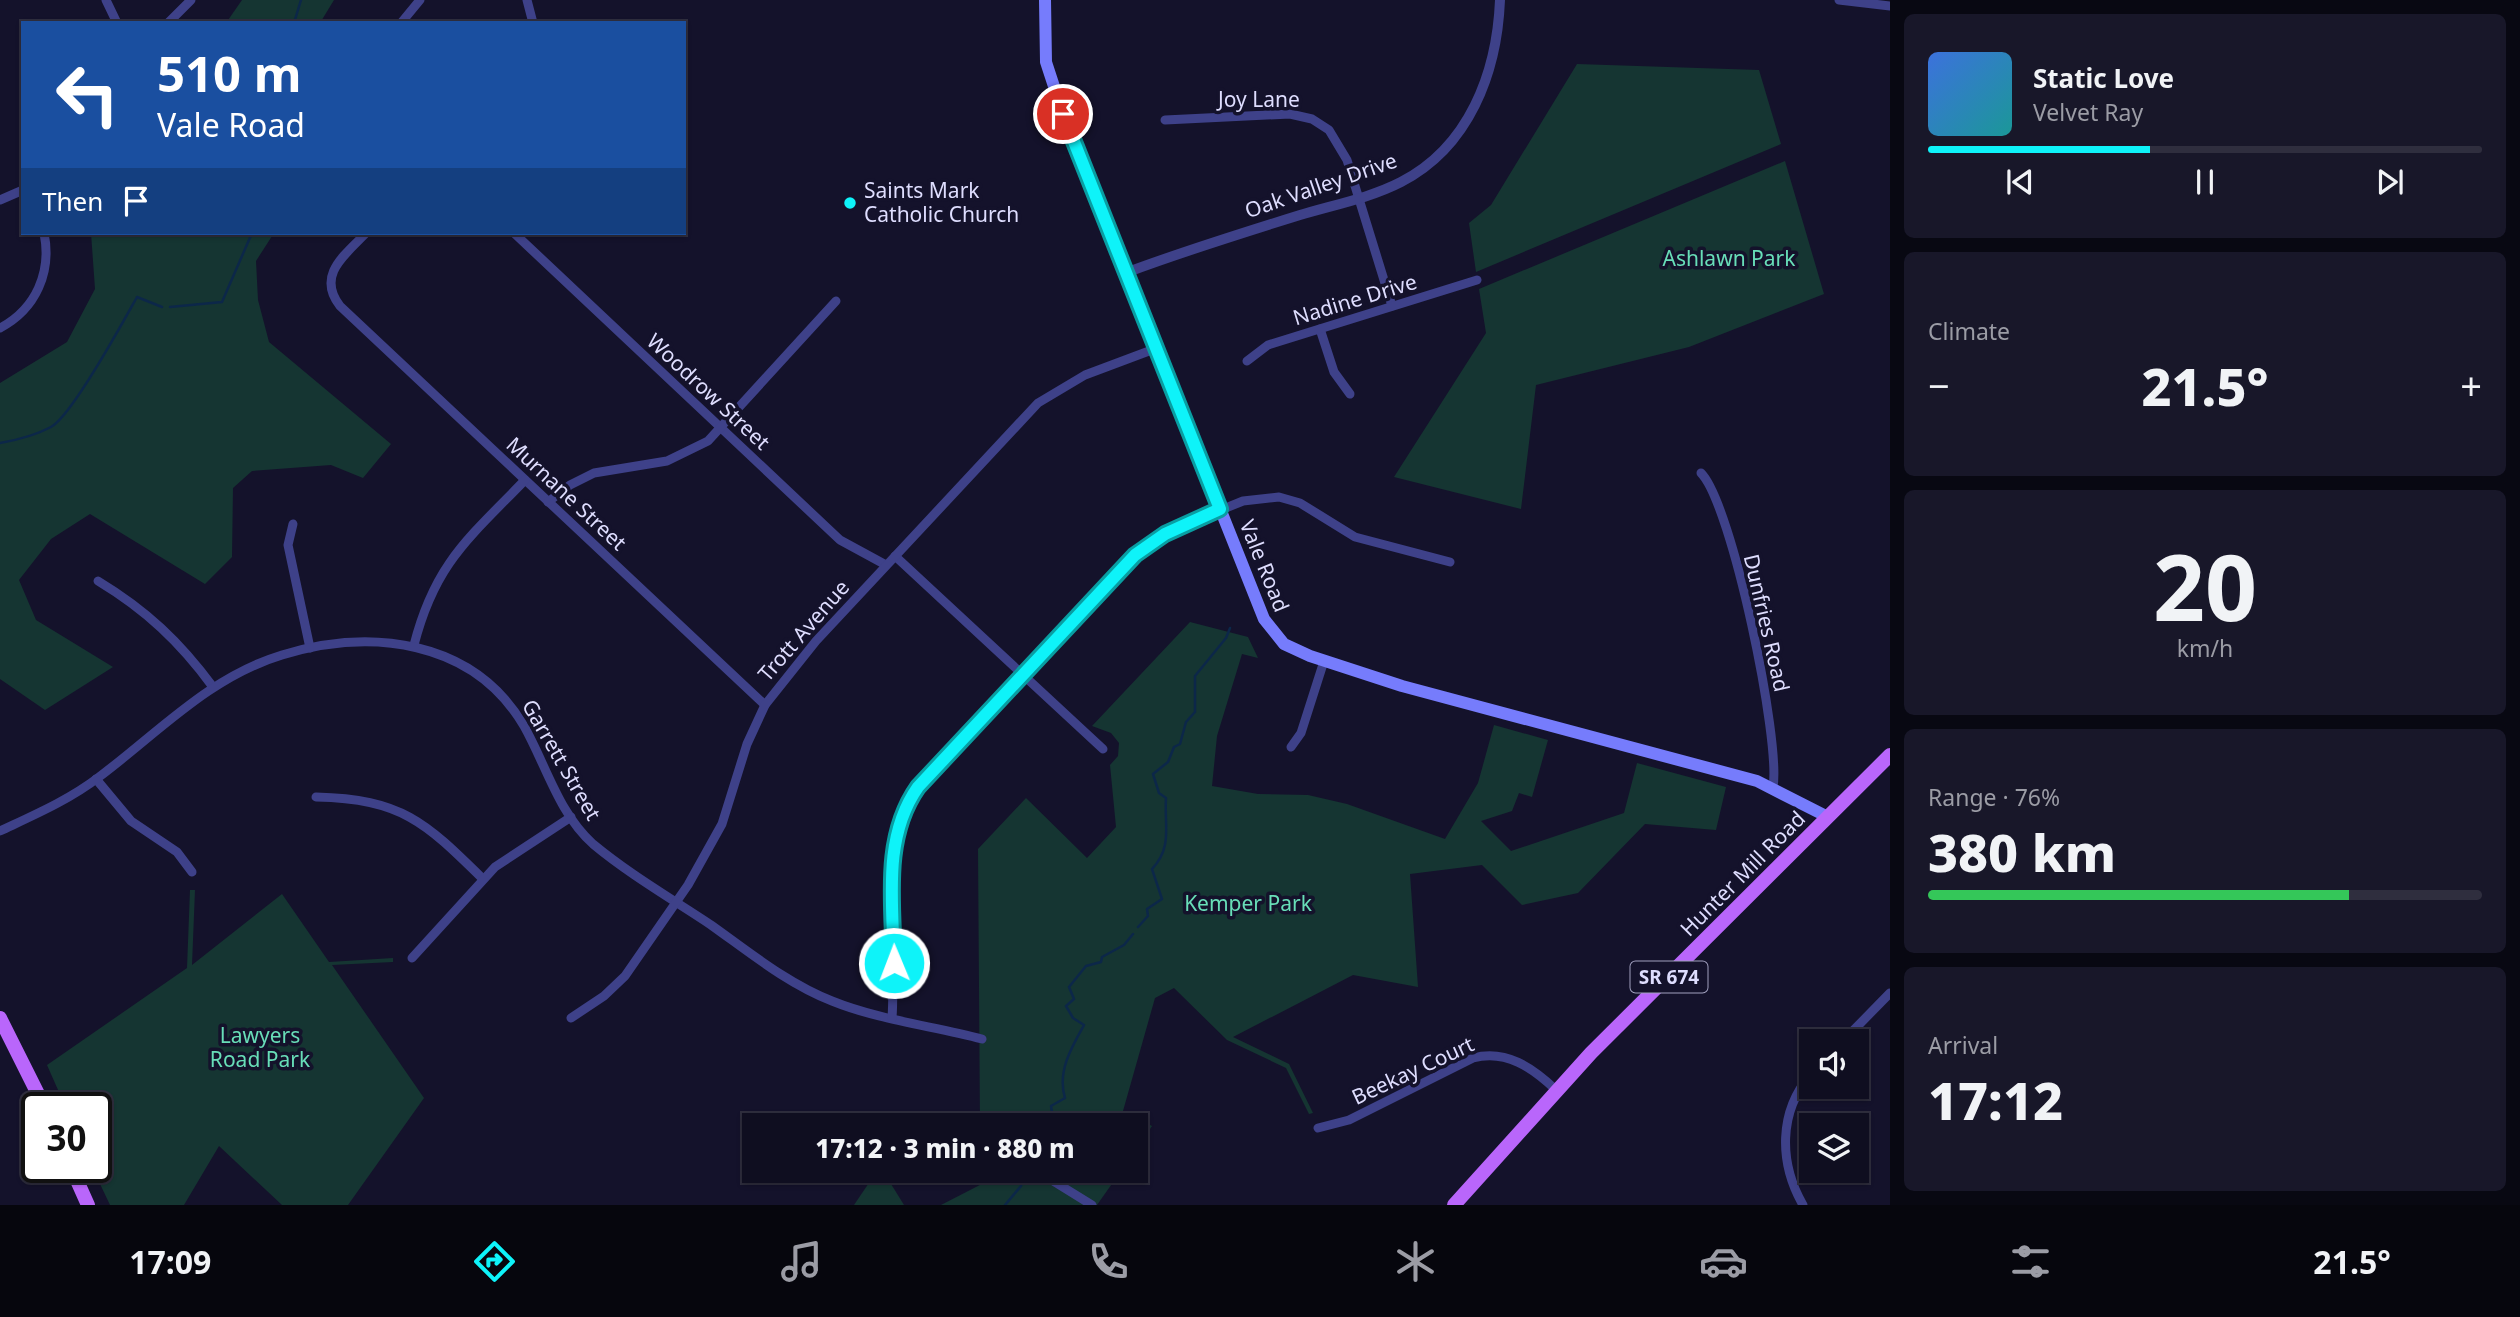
<!DOCTYPE html>
<html lang="en">
<head>
<meta charset="utf-8">
<style>
  body { margin:0; font-family:"Noto Sans",sans-serif; background:#181729; color:#f1f3f6; height:100vh; display:flex; flex-direction:column; font-size:26px; white-space:nowrap }
  * { box-sizing:border-box; margin:0 }
  p { font-size:23px; color:#9b9ca5 }
  .icon { flex:none; width:38px; height:38px; fill:none; stroke:currentColor; stroke-width:2; stroke-linecap:round; stroke-linejoin:round }
  .map { position:relative; flex:1; overflow:hidden }
  .panel { display:flex; flex-direction:column; gap:14px; padding:14px; background:#080812; width:630px }
  .panel>* { flex:none }
  .guide { position:absolute; left:21px; top:21px; width:665px; height:214px; border-radius:0px; box-shadow:0 2px 5px #0004,0 0 0 2px #2f2e3e; background:#1a4fa0; color:#fff; overflow:hidden }
  .controls { position:absolute; left:1799px; top:1029px; display:grid; gap:14px }
  .controls a { display:grid; place-items:center; width:70px; height:70px; border-radius:0px; background:#0f0e20; box-shadow:0 2px 5px #0004,0 0 0 2px #2f2e3e; font-size:35px }
  .speed { position:absolute; left:21px; top:1092px; display:flex; gap:14px; font-size:35px; font-weight:700; text-align:center }
  .speed>* { display:grid; place-content:center; width:91px; height:91px; border-radius:50%; background:#0f0e20; box-shadow:0 2px 5px #0004,0 0 0 2px #2f2e3e; line-height:1 }
  .speed .limit { border:4px solid #111; border-radius:10px; background:#fff; color:#111 }
  .pin { position:absolute; display:grid; place-items:center; width:60px; height:60px; color:#fff; margin:-30px; border:4px solid #fff; border-radius:50%; box-shadow:0 2px 7px #0007 }
  .me { position:absolute; width:77px; margin:-38px; rotate:359deg; stroke-linejoin:round; filter:drop-shadow(0 0 5px #0008) }
  .turn { display:flex; align-items:center; gap:24px; height:147px; padding:0 21px; font-size:32px }
  .turn .icon { width:91px; height:91px; stroke-width:2.5 }
  .turn b { display:block; font-size:49px; line-height:60px }
  .then { display:flex; align-items:center; height:66px; padding:0 21px; background:#0003; gap:14px; font-size:26px }
  .big { font-size:52px; font-weight:800; line-height:1.1 }
  .panel .widget { flex:1; display:flex; flex-direction:column; justify-content:center; gap:10px; min-width:0; padding:0 24px; border-radius:10px; background:#181729 }
  .panel .dial { align-items:center; gap:0 }
  .dial b { font-size:91px; line-height:1 }
  .song { display:flex; align-items:center; gap:21px }
  .cover { width:84px; height:84px; border-radius:10px; background:linear-gradient(135deg,hsl(220 70% 55%),hsl(180 70% 35%)) }
  .played { height:7px; border-radius:4px; background:linear-gradient(90deg,#0ef3f9 40%,#2f2e3e 40%) }
  .keys { display:flex; justify-content:space-around; direction:ltr }
  .heat { display:flex; justify-content:space-between; align-items:center; font-size:38px; direction:ltr }
  .charge { height:10px; border-radius:5px; background:linear-gradient(90deg,#34c759 76%,#2f2e3e 0) }
  .trip { position:absolute; left:742px; top:1113px; width:406px; height:70px; border-radius:0px; background:#0f0e20; box-shadow:0 2px 5px #0004,0 0 0 2px #2f2e3e; font-weight:800; line-height:70px; text-align:center }
  .menu { display:flex; height:112px; justify-content:space-around; align-items:center; background:#06060d; color:#9b9ca5 }
  .menu .icon { width:49px; height:49px }
  .menu .current { color:#0ef3f9 }
  .menu b { font-size:32px; color:#f1f3f6 }
  main { display:flex; flex:1; min-height:0 }
  .map>svg:first-child { display:block }
  .green { fill:#153532 }
  .lines { fill:none; stroke-linecap:round; stroke-linejoin:round }
  .stream { stroke:#0c2749; stroke-width:2.5 }
  .minor { stroke:#3e4189; stroke-width:9 }
  .tertiary { stroke:#3e4189; stroke-width:10 }
  .secondary { stroke:#767cfc; stroke-width:12 }
  .primary { stroke:#b966fb; stroke-width:14 }
  .route-casing { stroke:#099ea2; stroke-width:18 }
  .route { stroke:#0ef3f9; stroke-width:12 }
  .poi-dot { fill:#0ef3f9; stroke:#14122b; stroke-width:2.5 }
  .labels { text-anchor:middle; stroke-width:7; stroke-linejoin:round; paint-order:stroke }
  .shield { fill:#14122b; stroke:#a1a0bf; stroke-width:2 }
  .shield-label { font-size:19px; font-weight:bold; fill:#deddfe }
  .street-label { font-size:21px; fill:#deddfe; stroke:#14122b }
  .poi-label { font-size:21px; fill:#deddfe; stroke:#14122b; text-anchor:start }
  .park-label { font-size:21px; fill:#68deb8; stroke:#14122b }
</style>
</head>
<body>
<main>
<div class="map">
<svg width="1890" height="1205" viewBox="0 0 1890 1205">
  <rect width="100%" height="100%" fill="#14122b"/>
  <!-- green -->
  <g class="green">
    <polygon points="242,0 334,0 320,23 226,23"/>
    <polygon points="1577,64 1759,70 1781,144 1476,272 1469,223 1491,205"/>
    <polygon points="1785,161 1824,294 1689,347 1536,385 1521,509 1394,477 1486,333 1479,289"/>
    <polygon points="91,233 274,233 256,261 258,300 269,342 391,444 363,478 331,465 252,471 233,488 232,557 205,584 90,514 51,539 19,580 36,620 113,667 45,710 0,679 0,383 67,342 95,289"/>
    <polygon points="1190,622 1248,637 1258,658 1242,654 1217,736 1212,786 1258,794 1308,795 1347,804 1445,839 1478,783 1494,725 1548,740 1532,797 1519,793 1512,811 1481,821 1511,851 1624,813 1637,763 1726,787 1716,830 1645,824 1578,893 1522,905 1482,865 1410,874 1418,987 1353,975 1233,1037 1289,1064 1313,1113 1309,1114 1286,1068 1227,1040 1174,988 1155,998 1123,1111 1152,1126 1136,1150 1136,1125 980,1125 978,849 1026,798 1087,858 1116,827 1110,765 1118,756 1119,743 1111,733 1092,726"/>
    <polygon points="190,890 195,890 192,965 282,894 329,962 393,958 393,962 332,965 424,1098 348,1205 282,1205 219,1146 184,1205 110,1205 92,1167 96,1167 96,1108 66,1108 47,1065 187,968"/>
    <polygon points="877,1171 883,1171 904,1205 854,1205"/>
    <polygon points="1007,1171 1121,1171 1097,1205 941,1205"/>
  </g>
  <g class="lines">
    <!-- stream -->
    <g class="stream">
      <polyline points="294,23 301,0"/>
      <polyline points="170,307 222,302 252,233"/>
      <path d="M0,443C17,440 36,435 51,427C72,416 123,322 137,297L162,307"/>
      <path d="M1138,927L1148,916L1147,909L1162,899L1152,869C1173,847 1164,825 1166,798L1159,793L1153,774L1168,762L1174,747L1180,744L1186,722L1195,712V676L1226,638L1230,628"/>
      <path d="M1054,1125L1051,1106L1065,1098C1057,1072 1071,1048 1084,1025L1073,1018L1066,1006L1074,999L1069,987L1086,966L1101,962L1102,957L1124,945L1133,934"/>
      <polyline points="1005,1205 1021,1186 1024,1172"/>
    </g>
    <!-- minor -->
    <g class="minor">
      <polyline points="106,0 117,23"/>
      <polyline points="527,0 533,23"/>
      <polyline points="1839,0 1890,6"/>
      <polyline points="168,23 191,0"/>
      <polyline points="401,23 420,0"/>
      <polyline points="1165,120 1290,114 1312,119 1329,130 1347,160 1392,306"/>
      <polyline points="0,200 23,190"/>
      <path d="M366,233C345,255 316,275 340,306L765,705"/>
      <polyline points="514,233 840,540 886,565"/>
      <path d="M0,328C36,309 52,272 44,233"/>
      <polyline points="1320,329 1334,372 1350,394"/>
      <polyline points="1247,361 1268,345 1477,280"/>
      <path d="M1701,473C1732,504 1781,741 1773,787"/>
      <polyline points="548,502 570,485 594,473 667,461 708,441 836,301"/>
      <polyline points="293,524 288,545 310,648"/>
      <polyline points="895,556 1103,749"/>
      <path d="M98,581C146,610 180,642 213,687"/>
      <path d="M414,645C435,563 469,538 525,480"/>
      <polyline points="1291,747 1301,733 1324,661"/>
      <polyline points="96,779 131,821 177,852 192,872"/>
      <path d="M316,797C402,799 425,822 483,879"/>
      <path d="M0,831C34,815 69,800 99,777C158,733 209,677 282,655C370,628 473,639 524,726C546,765 559,814 593,844C629,874 672,899 711,925C749,952 788,984 832,1001C879,1020 933,1026 982,1039"/>
      <polyline points="412,958 495,867 571,817"/>
      <polyline points="571,1018 604,996 625,976 688,885 722,824 747,744 765,705 816,641 1038,403 1085,375 1157,348"/>
      <path d="M892,1018C897,949 877,860 910,799L1119,571L1151,542L1179,527L1243,501L1279,497L1300,503L1355,537L1450,562"/>
      <polyline points="1843,1041 1890,993"/>
      <path d="M1318,1128L1349,1120L1473,1058C1506,1049 1533,1068 1556,1090"/>
      <polyline points="1037,1171 1092,1205"/>
      <path d="M1803,1205C1779,1163 1778,1112 1811,1074"/>
    </g>
    <!-- tertiary -->
    <path class="tertiary" d="M1128,272C1184,251 1242,233 1300,215C1333,205 1370,198 1401,182C1469,147 1497,73 1500,0"/>
    <!-- secondary -->
    <polyline class="secondary" points="1045,0 1046,62 1063,114 1264,619 1284,644 1310,656 1402,686 1757,781 1828,817"/>
    <!-- primary -->
    <g class="primary">
      <polyline points="0,1018 45,1108"/>
      <polyline points="71,1167 88,1205"/>
      <polyline points="1454,1205 1591,1053 1890,755"/>
    </g>
  </g>
  <g class="lines">
    <!-- route casing -->
    <g class="route-casing">
      <path id="route" d="M894,963C893,904 882,838 918,787L1135,555L1165,534L1220,509L1063,114"/>
    </g>
    <!-- route -->
    <use href="#route" class="route"/>
  </g>
  <!-- markers -->
  <circle class="poi-dot" cx="850" cy="203" r="7"/>
  <g class="labels">
    <!-- shield labels -->
    <rect class="shield" x="1630.5" y="961.5" width="77" height="31" rx="5"/>
    <g class="shield-label">
      <text x="1669" y="984">SR 674</text>
    </g>
    <!-- street labels -->
    <g class="street-label">
      <text x="1259" y="107">Joy Lane</text>
      <text transform="translate(1321 186) rotate(-19)" y="7">Oak Valley Drive</text>
      <text transform="translate(1355 300) rotate(-17)" y="7">Nadine Drive</text>
      <text transform="translate(708 392) rotate(43)" y="7">Woodrow Street</text>
      <text transform="translate(566 494) rotate(43)" y="7">Murnane Street</text>
      <text transform="translate(1264 566) rotate(68)" y="7">Vale Road</text>
      <text transform="translate(1766 623) rotate(77)" y="7">Dunfries Road</text>
      <text transform="translate(804 631) rotate(-49)" y="7">Trott Avenue</text>
      <text transform="translate(561 760) rotate(60)" y="7">Garrett Street</text>
      <text transform="translate(1743 874) rotate(-45)" y="7">Hunter Mill Road</text>
      <text transform="translate(1413 1071) rotate(-25)" y="7">Beekay Court</text>
    </g>
    <!-- poi labels -->
    <g class="poi-label">
      <text x="864" y="198">Saints Mark<tspan x="864" dy="24">Catholic Church</tspan></text>
    </g>
    <!-- park labels -->
    <g class="park-label">
      <text x="1729" y="266">Ashlawn Park</text>
      <text x="1248" y="911">Kemper Park</text>
      <text x="260" y="1043">Lawyers<tspan x="260" dy="24">Road Park</tspan></text>
    </g>
  </g>
</svg>
<div class="controls">
<a><svg class="icon" aria-label="sound" viewBox="0 0 24 24"><path d="M4 9h4l5-4v14l-5-4H4zM17 9q2 3 0 6"/></svg></a>
<a><svg class="icon" aria-label="layers" viewBox="0 0 24 24"><path d="M12 4l9 5-9 5-9-5zM3 14l9 5 9-5"/></svg></a>
</div>
<div class="speed"><div class="limit">30</div></div>
<div class="pin" style="left:1063px;top:114px;background:#d93025"><svg class="icon" aria-label="arrive" viewBox="0 0 24 24"><path d="M6 21V4h12l-3 4 3 4H6"/></svg></div>
<svg class="me" style="left:894px;top:963px" viewBox="-20 -20 40 40"><circle r="17" fill="#0ef3f9" stroke="#fff" stroke-width="3"/><path d="M0-11L8 9 0 5-8 9z" fill="#fff"/></svg>
<div class="trip">17:12 · 3 min · 880 m</div>
<div class="guide">
<div class="turn"><svg class="icon" aria-label="left" viewBox="0 0 24 24"><path d="M17 20v-9H6M10 6l-5 5 5 5"/></svg><div><b>510 m</b>Vale Road</div></div>
<div class="then">Then<svg class="icon" aria-label="arrive" viewBox="0 0 24 24"><path d="M6 21V4h12l-3 4 3 4H6"/></svg></div>
</div>
</div>
<section class="panel">
<div class="widget">
<div class="song"><i class="cover"></i><div><b>Static Love</b><p>Velvet Ray</p></div></div>
<div class="played"></div>
<div class="keys"><svg class="icon" aria-label="previous" viewBox="0 0 24 24"><path d="M18 5L8 12l10 7zM5 5v14"/></svg><svg class="icon" aria-label="pause" viewBox="0 0 24 24"><path d="M8 5v14M16 5v14"/></svg><svg class="icon" aria-label="next" viewBox="0 0 24 24"><path d="M6 5l10 7-10 7zM19 5v14"/></svg></div>
</div>
<div class="widget"><p>Climate</p>
<div class="heat"><a>−</a><b class="big">21.5°</b><a>+</a></div>
</div>
<div class="widget dial"><b>20</b><p>km/h</p></div>
<div class="widget"><p>Range · 76%</p><b class="big">380 km</b><div class="charge"></div></div>
<div class="widget"><p>Arrival</p><b class="big">17:12</b></div>
</section>
</main>
<nav class="menu">
<b>17:09</b>
<svg class="icon current" aria-label="directions" viewBox="0 0 24 24"><path d="M12 3l9 9-9 9-9-9zM9 14v-3h6M13 9l2 2-2 2"/></svg>
<svg class="icon" aria-label="music" viewBox="0 0 24 24"><path d="M9 18V5l10-2v13"/><circle cx="6" cy="18" r="3"/><circle cx="16" cy="16" r="3"/></svg>
<svg class="icon" aria-label="phone" viewBox="0 0 24 24"><path d="M5 4h4l2 5-3 2q2 4 5 5l2-3 5 2v4C11 20 4 13 5 4z"/></svg>
<svg class="icon" aria-label="climate" viewBox="0 0 24 24"><path d="M12 3v18M4 7l16 10M4 17L20 7"/></svg>
<svg class="icon" aria-label="car" viewBox="0 0 24 24"><path d="M5 17H2v-5l4-1 3-4h7l3 4 3 1v5h-3M9 17h6M6 11h13"/><circle cx="7" cy="17" r="2"/><circle cx="17" cy="17" r="2"/></svg>
<svg class="icon" aria-label="filters" viewBox="0 0 24 24"><path d="M4 7h16M4 17h16"/><circle cx="9" cy="7" r="2"/><circle cx="15" cy="17" r="2"/></svg>
<b>21.5°</b>
</nav>
</body>
</html>
